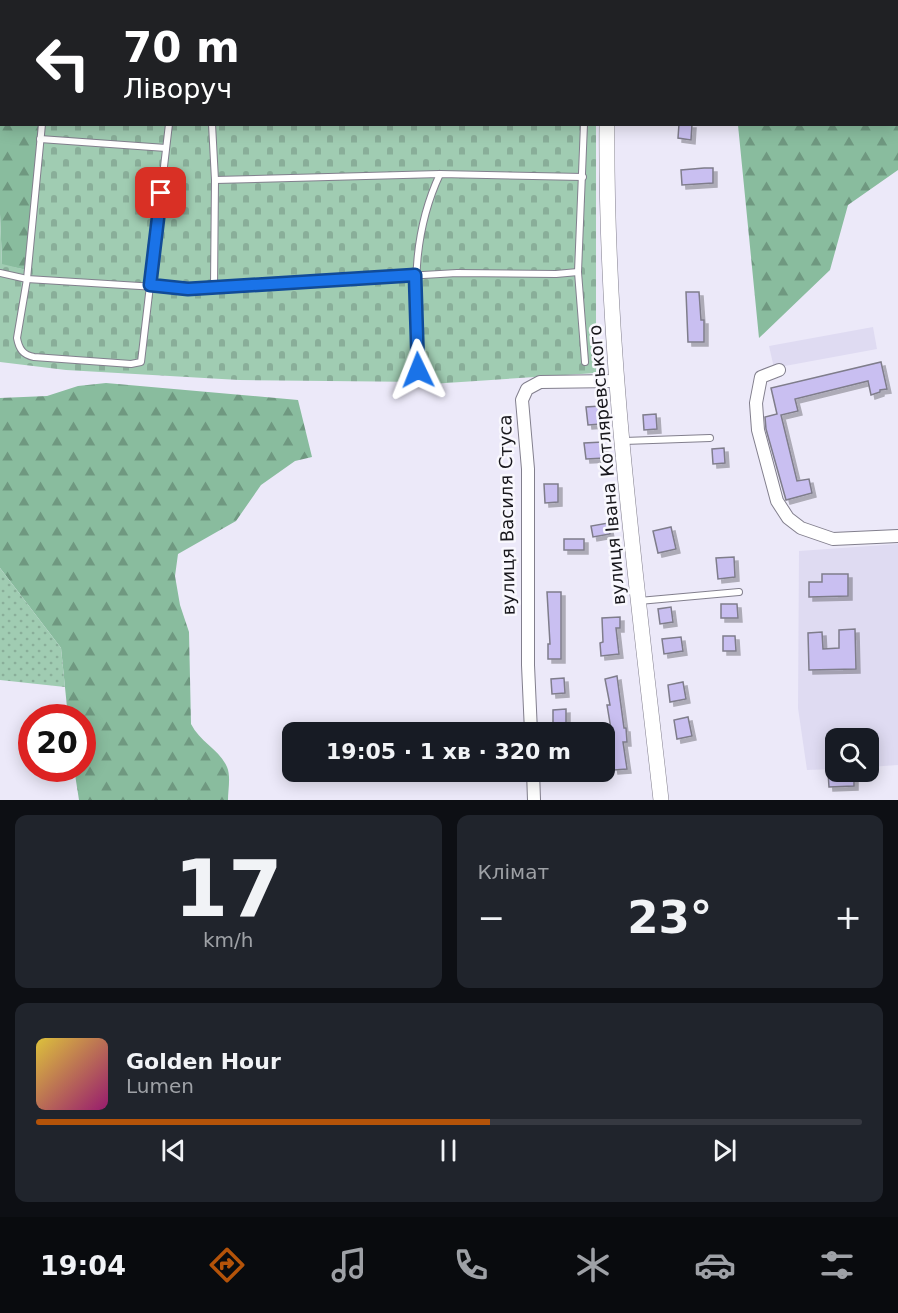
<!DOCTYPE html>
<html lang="uk">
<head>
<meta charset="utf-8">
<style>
  body { margin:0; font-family:"DejaVu Sans",sans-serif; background:#20242c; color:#f1f3f6; height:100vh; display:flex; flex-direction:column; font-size:22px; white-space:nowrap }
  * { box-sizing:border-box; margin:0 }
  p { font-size:20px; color:#9ea1a6 }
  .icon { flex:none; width:33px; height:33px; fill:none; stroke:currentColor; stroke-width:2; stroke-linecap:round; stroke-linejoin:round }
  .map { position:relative; height:800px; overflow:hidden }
  .panel { display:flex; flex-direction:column; gap:15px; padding:15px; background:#0d0f14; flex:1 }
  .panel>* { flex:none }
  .banner { position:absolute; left:0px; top:0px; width:898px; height:126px; box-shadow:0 3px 15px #0003; background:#202124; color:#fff; overflow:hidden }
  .fabs { position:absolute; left:825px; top:728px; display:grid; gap:12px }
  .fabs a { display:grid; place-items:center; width:54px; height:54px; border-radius:12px; background:#171b24; box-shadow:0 3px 15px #0003; font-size:30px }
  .speed { position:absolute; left:18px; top:704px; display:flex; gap:12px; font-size:30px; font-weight:700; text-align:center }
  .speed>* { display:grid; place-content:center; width:78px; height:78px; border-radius:50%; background:#171b24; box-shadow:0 3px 15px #0003; line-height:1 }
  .speed .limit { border:9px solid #d22; background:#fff; color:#111 }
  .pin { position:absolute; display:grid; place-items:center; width:51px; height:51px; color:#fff; margin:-26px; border-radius:12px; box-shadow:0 3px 9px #0006 }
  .me { position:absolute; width:66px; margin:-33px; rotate:358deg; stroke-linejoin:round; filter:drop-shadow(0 0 4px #0008) }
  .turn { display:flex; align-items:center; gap:21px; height:126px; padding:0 24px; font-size:27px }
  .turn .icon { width:78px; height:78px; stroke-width:2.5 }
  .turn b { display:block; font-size:42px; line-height:51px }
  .big { font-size:45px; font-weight:600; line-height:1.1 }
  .panel .tile { flex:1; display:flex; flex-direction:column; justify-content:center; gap:9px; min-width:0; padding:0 21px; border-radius:12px; background:#20242c }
  .panel .dial { align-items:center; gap:0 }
  .dial b { font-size:78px; line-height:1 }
  .song { display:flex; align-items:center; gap:18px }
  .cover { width:72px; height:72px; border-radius:9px; background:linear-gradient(135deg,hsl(50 70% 55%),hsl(320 70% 35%)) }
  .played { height:6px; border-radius:3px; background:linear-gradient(90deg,#b45309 55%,#363941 55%) }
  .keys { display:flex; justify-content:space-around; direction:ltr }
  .heat { display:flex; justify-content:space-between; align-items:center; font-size:33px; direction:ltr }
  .panel .tiles { flex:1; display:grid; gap:15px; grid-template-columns:1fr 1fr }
  .tile:last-child { grid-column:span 2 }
  .trip { position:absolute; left:282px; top:722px; width:333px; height:60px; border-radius:12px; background:#171b24; box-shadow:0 3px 15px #0003; font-weight:600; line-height:60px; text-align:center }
  .menu { display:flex; height:96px; justify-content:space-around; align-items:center; background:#090b0e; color:#9ea1a6 }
  .menu .icon { width:42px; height:42px }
  .menu .active { color:#b45309 }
  .menu b { font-size:27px; color:#f1f3f6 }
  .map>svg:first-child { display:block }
  .built { fill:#dfdbf2 }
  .forest { fill:url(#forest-firs) }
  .cemetery { fill:url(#cemetery-stones) }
  .park { fill:url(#park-dots) }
  .building { fill:#c9bff1; stroke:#7f7d8b; stroke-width:1.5; filter:url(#shadow) }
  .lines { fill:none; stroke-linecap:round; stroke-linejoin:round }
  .service-casing { stroke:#827f8d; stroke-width:8 }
  .minor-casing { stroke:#827f8d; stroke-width:14 }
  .tertiary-casing { stroke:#827f8d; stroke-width:16 }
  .service { stroke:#fff; stroke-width:6 }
  .minor { stroke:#fff; stroke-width:12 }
  .tertiary { stroke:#fff; stroke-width:15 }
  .route-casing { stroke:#114b97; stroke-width:15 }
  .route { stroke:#1a73e8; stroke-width:10 }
  .labels { text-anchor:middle; stroke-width:5; stroke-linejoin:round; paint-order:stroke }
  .street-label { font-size:18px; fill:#19181d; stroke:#f9f8fe }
</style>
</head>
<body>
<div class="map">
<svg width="898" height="800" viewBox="0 0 898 800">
  <defs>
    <pattern id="forest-firs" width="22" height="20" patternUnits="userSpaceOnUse" patternTransform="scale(1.5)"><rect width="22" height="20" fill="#89bc9e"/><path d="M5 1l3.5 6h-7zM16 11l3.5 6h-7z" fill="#6f9880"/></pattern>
    <pattern id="cemetery-stones" width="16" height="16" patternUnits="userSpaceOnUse" patternTransform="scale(1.5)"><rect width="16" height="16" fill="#a0ccb2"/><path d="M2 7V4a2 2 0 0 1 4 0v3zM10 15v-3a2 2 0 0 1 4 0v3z" fill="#89ae99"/></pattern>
    <pattern id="park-dots" width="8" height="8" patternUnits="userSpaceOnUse" patternTransform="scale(1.5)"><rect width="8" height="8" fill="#a0ccb2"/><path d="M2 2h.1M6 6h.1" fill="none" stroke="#89ae99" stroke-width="1.8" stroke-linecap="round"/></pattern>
    <filter id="shadow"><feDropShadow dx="4" dy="4" stdDeviation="0" flood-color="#0004"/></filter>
  </defs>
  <rect width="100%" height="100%" fill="#ece9f9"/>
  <!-- built -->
  <g class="built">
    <polygon points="873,327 877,349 774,368 769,346"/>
    <polygon points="898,544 898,765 869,767 868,738 836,738 835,769 807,770 798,708 799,551"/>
  </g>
  <!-- forest -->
  <g class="forest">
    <polygon points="0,0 56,0 2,2 2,124 42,125 27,270 2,265 0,214"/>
    <polygon points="740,0 898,0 898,170 848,205 830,270 759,338 738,125 897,124 897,2"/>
    <path d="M106,383L298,400L312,457L295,461L261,485L236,521L178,554L175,576L180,605L189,632L191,724C200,742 220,750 227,767C231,776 228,790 228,800H79L74,768H82V717H68L61,648L0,568V398L47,396L78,386Z"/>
  </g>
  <!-- cemetery -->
  <g class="cemetery">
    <polygon points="56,0 596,0 56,2"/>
    <polygon points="42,125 596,125 596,373 431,384 425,382 239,380 66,370 0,362 0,214 2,264 27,270"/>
  </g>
  <!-- park -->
  <polygon class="park" points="0,568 61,648 65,687 0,680"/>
  <!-- building -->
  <g class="building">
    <polygon points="679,124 692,124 691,140 678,138"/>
    <polygon points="704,168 713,168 713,183 682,185 681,170"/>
    <polygon points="686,292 699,292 701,320 704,320 704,342 688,342"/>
    <polygon points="881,362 887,389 880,390 880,392 871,395 868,381 795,399 798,411 781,415 797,481 809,479 812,493 786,500 766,429 765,417 777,414 771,388"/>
    <polygon points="600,406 601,424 588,425 586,407"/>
    <polygon points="656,414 657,429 644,430 643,415"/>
    <polygon points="603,442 605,458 586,459 584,443"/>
    <polygon points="724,448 725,463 713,464 712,449"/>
    <polygon points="544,484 558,484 558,502 545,503"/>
    <polygon points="608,523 610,534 593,537 591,526"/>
    <polygon points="671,527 676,549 658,553 653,531"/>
    <rect x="564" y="539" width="20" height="11"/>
    <polygon points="734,557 735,577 718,579 716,558"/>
    <polygon points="822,574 848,574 848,596 809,597 809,582 822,582"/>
    <polygon points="547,592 561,592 561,659 548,659 548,644 550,644"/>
    <polygon points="721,604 737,604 738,618 721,618"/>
    <polygon points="671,607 673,622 660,624 658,609"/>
    <polygon points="620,617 620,628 616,628 619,654 601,656 600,643 603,642 602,618"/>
    <polygon points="855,629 856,669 809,670 808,633 822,632 823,649 839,648 839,630"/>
    <polygon points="723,636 735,636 736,651 723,651"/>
    <polygon points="681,637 683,651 664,654 662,639"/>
    <polygon points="617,676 624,728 626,728 627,742 623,742 627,769 614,770 610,743 604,743 604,730 611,729 607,705 610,705 605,679"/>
    <polygon points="564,678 565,693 552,694 551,679"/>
    <polygon points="683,682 686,699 670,702 668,685"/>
    <polygon points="566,709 566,725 553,725 553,710"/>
    <polygon points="688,717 692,736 677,739 674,720"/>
    <polygon points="854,771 854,786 829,787 828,772"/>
  </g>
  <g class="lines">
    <!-- service casing -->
    <g class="service-casing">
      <g id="service">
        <polyline points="85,0 105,2"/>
        <polyline points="56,2 56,0"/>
        <polyline points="182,2 182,0"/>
        <polyline points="258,2 277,0"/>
        <polyline points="585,2 585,0"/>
        <path d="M42,124L27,279L17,338C19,349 23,355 34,357L131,364L141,362L169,124"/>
        <polyline points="212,124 215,180 214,287"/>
        <polyline points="584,124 578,272 585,362"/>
        <polyline points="40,139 166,148"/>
        <polyline points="215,180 440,174 583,177"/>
        <polyline points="0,273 27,279 188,289 457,273 556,274 578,272"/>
        <path d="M418,370C416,300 409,240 440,174"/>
        <polyline points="624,441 710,438"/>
        <polyline points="639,601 739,592"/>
      </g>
    </g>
    <!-- minor casing -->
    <g class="minor-casing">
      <g id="minor">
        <polyline points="779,370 761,377 756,403 758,430 777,501 788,518 801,528 833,539 898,536"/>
        <polyline points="531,732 528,665 528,469 522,400 527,389 540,382 616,381"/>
        <polyline points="533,771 534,800"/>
      </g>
    </g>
    <!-- tertiary casing -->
    <g class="tertiary-casing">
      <g id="tertiary">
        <polyline points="608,2 608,0"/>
        <path d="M607,124C605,351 636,576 661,800"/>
      </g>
    </g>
    <!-- service -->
    <use href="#service" class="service"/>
    <!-- minor -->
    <use href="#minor" class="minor"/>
    <!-- tertiary -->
    <use href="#tertiary" class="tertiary"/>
  </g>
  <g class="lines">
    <!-- route casing -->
    <g class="route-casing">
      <polyline id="route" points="161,193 150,285 188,289 415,275 418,370"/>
    </g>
    <!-- route -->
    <use href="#route" class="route"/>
  </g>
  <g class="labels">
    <!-- street labels -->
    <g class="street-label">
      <text transform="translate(607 465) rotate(-95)" y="6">вулиця Івана Котляревського</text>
      <text transform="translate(507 515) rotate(-91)" y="6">вулиця Василя Стуса</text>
    </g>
  </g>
</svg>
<div class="fabs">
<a><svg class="icon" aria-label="search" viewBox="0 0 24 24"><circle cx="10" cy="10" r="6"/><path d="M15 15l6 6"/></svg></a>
</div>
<div class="speed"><div class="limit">20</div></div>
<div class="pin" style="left:161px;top:193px;background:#d93025"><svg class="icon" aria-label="arrive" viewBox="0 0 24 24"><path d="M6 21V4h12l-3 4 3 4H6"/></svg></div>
<svg class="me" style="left:418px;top:370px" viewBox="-20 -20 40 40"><path d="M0-17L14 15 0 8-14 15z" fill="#1a73e8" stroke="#fff" stroke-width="4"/></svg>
<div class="trip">19:05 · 1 хв · 320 m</div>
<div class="banner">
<div class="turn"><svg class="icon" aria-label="left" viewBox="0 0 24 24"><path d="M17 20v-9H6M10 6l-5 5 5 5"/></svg><div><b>70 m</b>Ліворуч</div></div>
</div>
</div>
<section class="panel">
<div class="tiles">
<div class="tile dial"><b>17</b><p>km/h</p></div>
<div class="tile"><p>Клімат</p>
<div class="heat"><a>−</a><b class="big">23°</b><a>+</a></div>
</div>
<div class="tile">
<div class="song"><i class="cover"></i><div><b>Golden Hour</b><p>Lumen</p></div></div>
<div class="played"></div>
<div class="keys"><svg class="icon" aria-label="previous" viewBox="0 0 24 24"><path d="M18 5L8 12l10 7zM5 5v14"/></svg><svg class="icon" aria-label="pause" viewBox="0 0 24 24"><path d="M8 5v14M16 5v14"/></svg><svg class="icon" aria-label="next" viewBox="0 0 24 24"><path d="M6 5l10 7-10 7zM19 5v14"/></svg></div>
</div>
</div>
</section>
<nav class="menu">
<b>19:04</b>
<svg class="icon active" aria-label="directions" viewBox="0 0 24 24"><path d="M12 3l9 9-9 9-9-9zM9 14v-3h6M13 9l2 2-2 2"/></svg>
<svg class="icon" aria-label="music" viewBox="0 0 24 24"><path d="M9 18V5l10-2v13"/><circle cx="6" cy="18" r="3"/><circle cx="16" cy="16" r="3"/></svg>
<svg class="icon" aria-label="phone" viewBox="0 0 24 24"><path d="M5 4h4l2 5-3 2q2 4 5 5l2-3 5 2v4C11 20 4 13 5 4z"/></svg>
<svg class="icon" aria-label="climate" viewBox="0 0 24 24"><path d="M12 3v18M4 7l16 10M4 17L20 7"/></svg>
<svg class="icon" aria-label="car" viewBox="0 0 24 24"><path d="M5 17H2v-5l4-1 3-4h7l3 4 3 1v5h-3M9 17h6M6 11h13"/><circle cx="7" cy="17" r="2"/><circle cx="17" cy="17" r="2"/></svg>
<svg class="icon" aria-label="filters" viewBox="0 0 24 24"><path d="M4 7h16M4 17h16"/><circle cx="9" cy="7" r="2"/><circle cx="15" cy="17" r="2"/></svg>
</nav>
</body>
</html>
